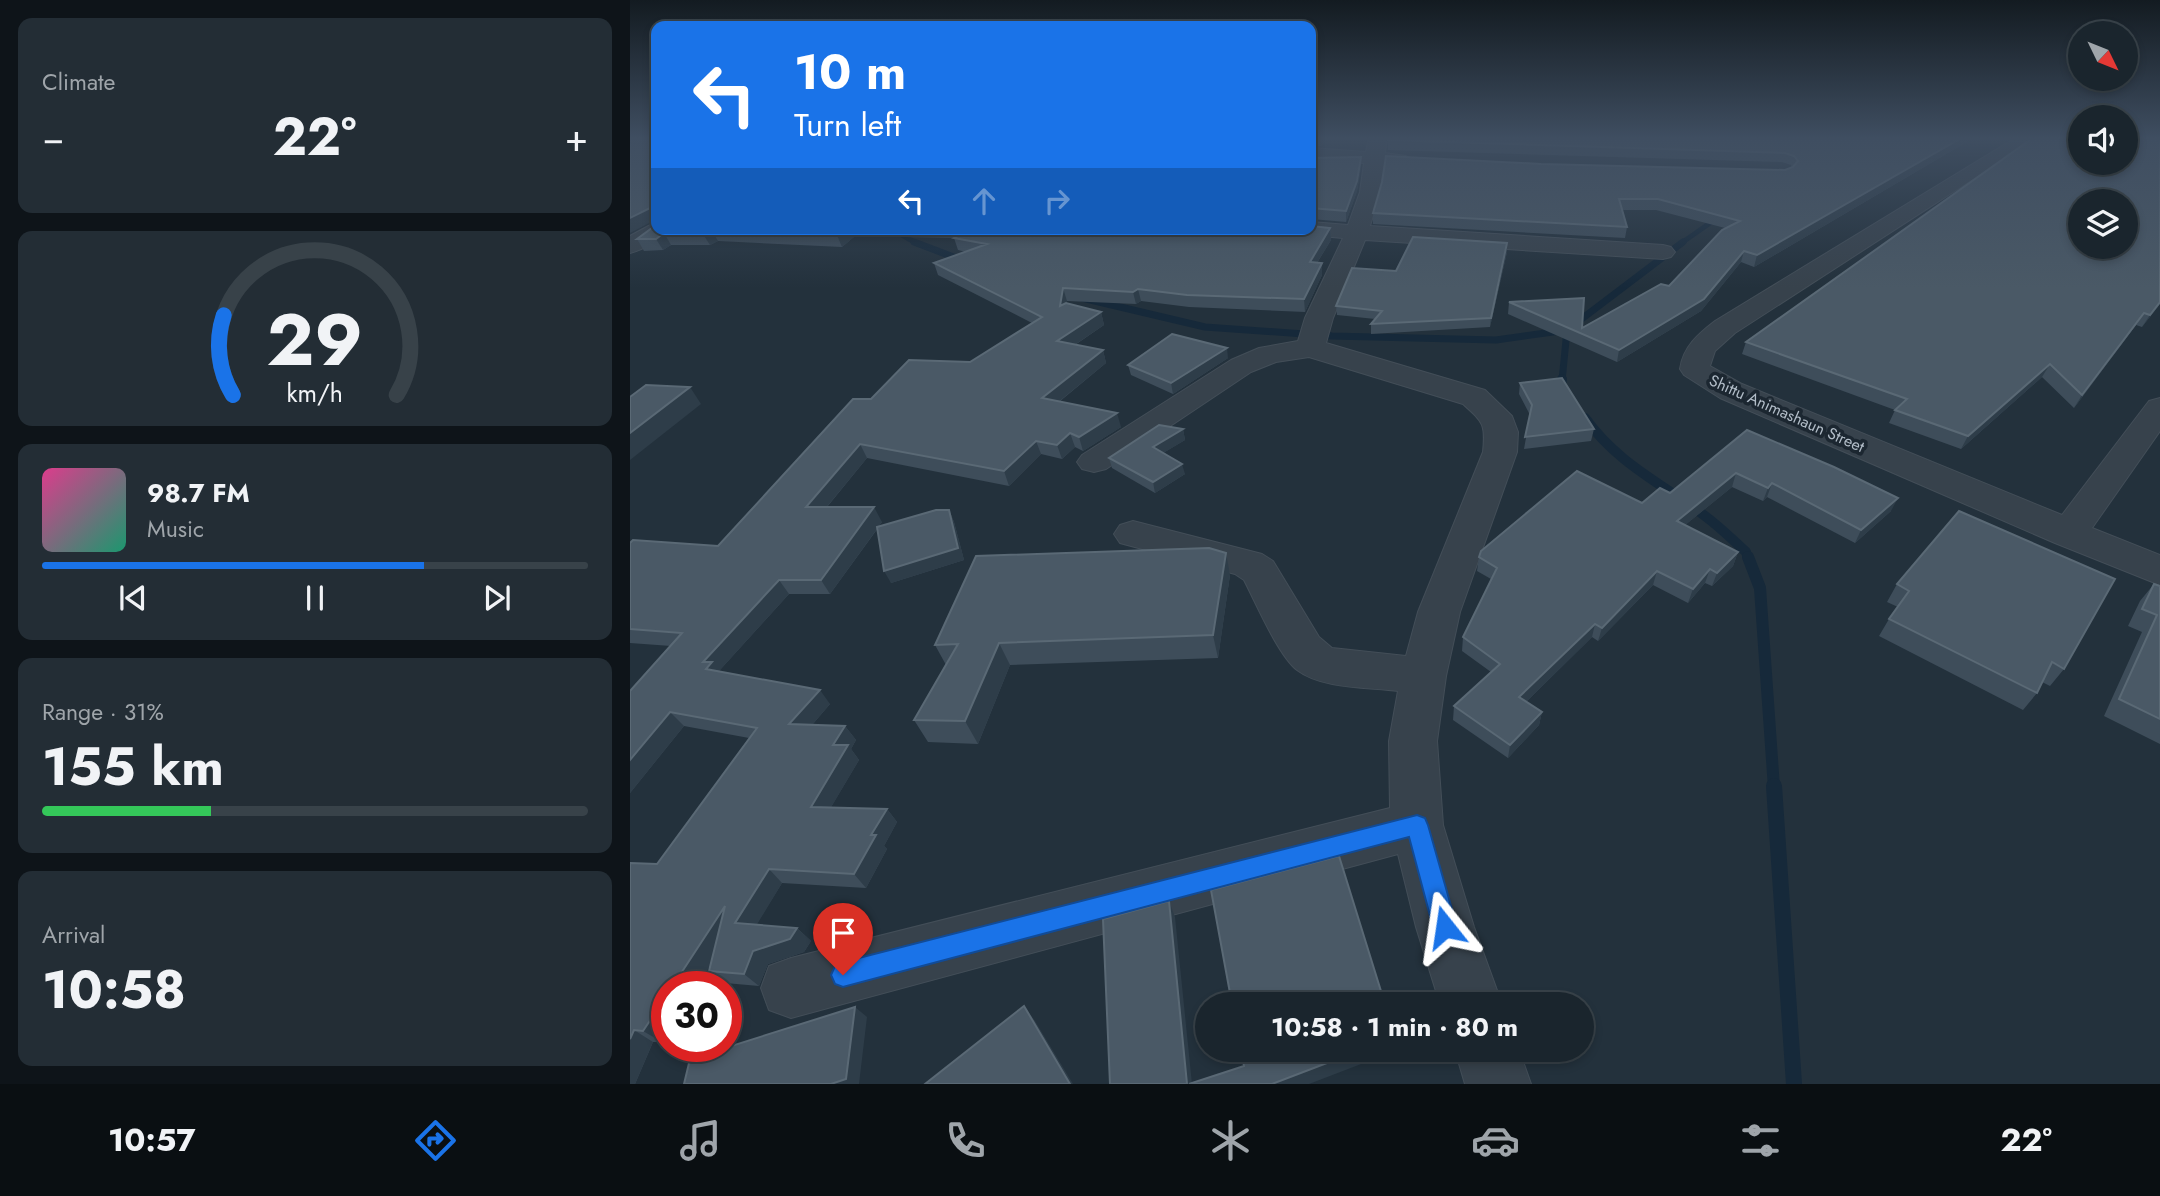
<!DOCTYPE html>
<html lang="en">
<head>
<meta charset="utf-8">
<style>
  body { margin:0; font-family:Jost,sans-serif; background:#232d35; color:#f1f3f6; height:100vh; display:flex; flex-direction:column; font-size:26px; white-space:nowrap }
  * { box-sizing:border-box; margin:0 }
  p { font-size:23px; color:#9fa5aa }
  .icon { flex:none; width:38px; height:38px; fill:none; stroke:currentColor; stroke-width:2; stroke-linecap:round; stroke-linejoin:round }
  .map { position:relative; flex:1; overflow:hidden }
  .panel { display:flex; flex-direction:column; gap:18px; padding:18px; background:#0e1419; width:630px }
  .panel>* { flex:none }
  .guide { position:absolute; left:21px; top:21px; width:665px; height:214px; border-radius:14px; box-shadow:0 4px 10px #0003,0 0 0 2px #384249; background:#1a73e8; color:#fff; overflow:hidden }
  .needle { width:46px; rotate:133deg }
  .tools { position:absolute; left:1438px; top:21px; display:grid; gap:14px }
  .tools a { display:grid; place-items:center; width:70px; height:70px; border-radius:50%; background:#1a252d; box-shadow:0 4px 10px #0003,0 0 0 2px #384249; font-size:35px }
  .speed { position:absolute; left:21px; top:971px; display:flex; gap:14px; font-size:35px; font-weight:700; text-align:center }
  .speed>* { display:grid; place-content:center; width:91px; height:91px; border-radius:50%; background:#1a252d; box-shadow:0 4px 10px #0003,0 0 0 2px #384249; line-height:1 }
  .speed .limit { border:10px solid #d22; background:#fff; color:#111 }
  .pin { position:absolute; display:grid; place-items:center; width:60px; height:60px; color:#fff; margin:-72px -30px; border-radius:50% 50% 50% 0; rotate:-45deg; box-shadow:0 0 7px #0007 }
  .pin .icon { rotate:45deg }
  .me { position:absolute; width:77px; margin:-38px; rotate:345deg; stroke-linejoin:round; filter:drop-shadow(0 0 5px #0008) }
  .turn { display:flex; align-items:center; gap:24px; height:147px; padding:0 28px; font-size:32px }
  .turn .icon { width:91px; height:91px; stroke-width:2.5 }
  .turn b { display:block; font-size:49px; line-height:60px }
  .lanes { display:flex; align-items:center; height:66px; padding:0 28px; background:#0003; justify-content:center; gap:35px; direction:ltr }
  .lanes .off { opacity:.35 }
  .big { font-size:52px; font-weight:700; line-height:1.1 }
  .panel .card { flex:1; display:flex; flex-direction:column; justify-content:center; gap:10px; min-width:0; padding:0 24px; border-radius:14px; background:#232d35 }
  .panel .dial { align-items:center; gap:0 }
  .dial svg { height:182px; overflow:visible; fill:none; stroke:#384249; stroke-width:7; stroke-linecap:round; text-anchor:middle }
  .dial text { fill:#f1f3f6; stroke:none }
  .song { display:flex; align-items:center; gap:21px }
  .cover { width:84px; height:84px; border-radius:10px; background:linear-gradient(135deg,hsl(330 70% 55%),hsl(160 70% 35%)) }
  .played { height:7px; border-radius:4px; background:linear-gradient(90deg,#1a73e8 70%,#384249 70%) }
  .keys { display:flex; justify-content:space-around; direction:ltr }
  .heat { display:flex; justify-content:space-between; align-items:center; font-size:38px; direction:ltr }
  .charge { height:10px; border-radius:5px; background:linear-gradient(90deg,#34c759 31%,#384249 0) }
  .trip { position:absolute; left:565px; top:992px; width:399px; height:70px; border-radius:35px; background:#1a252d; box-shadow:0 4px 10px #0003,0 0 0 2px #384249; font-weight:700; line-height:70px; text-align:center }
  .dock { display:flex; height:112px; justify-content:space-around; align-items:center; background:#0a0f12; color:#9fa5aa }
  .dock .icon { width:49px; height:49px }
  .dock .selected { color:#1a73e8 }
  .dock b { font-size:32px; color:#f1f3f6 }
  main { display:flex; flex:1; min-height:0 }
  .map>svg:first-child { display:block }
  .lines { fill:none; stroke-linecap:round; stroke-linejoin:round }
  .stream-far4 { stroke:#16293a; stroke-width:5 }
  .stream-far3 { stroke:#16293a; stroke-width:7 }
  .stream-far2 { stroke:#16293a; stroke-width:10 }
  .stream-far1 { stroke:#16293a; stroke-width:12 }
  .stream { stroke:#16293a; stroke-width:16 }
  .minor-casing { stroke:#434e58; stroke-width:2 }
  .minor { fill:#37424c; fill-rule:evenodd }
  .wall { fill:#3e4d5a }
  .shaded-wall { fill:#2e3d49 }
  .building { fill:#4a5966; stroke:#5a6975; stroke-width:2; fill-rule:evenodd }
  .route { fill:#1a73e8; stroke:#114b97; stroke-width:2 }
  .labels { text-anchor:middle; stroke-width:7; stroke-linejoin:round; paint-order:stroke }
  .far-street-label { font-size:16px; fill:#b2bdc8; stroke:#1c2731 }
</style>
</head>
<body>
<main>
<section class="panel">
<div class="card"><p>Climate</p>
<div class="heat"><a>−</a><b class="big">22°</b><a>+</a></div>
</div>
<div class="card dial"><svg viewBox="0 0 100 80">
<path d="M14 69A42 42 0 1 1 86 69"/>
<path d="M14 69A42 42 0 0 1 10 34" stroke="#1a73e8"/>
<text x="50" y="56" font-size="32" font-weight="700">29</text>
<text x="50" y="72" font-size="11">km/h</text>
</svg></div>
<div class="card">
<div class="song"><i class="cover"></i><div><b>98.7 FM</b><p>Music</p></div></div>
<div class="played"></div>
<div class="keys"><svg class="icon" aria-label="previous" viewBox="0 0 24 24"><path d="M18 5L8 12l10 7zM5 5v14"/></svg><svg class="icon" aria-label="pause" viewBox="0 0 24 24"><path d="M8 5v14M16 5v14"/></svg><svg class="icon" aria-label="next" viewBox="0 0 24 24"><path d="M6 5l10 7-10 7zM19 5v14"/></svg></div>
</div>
<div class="card"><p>Range · 31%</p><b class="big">155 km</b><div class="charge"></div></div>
<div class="card"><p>Arrival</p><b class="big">10:58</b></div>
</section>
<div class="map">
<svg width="1530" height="1084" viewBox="0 0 1530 1084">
  <rect width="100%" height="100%" fill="#23313c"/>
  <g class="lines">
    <!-- stream-far4 -->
    <g class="stream-far4">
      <polyline points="261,229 288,244"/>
      <polyline points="1050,244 1090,216"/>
    </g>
    <!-- stream-far3 -->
    <g class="stream-far3">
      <polyline points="284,242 334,261"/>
      <polyline points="452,298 575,327 702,336 866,340 937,330 1053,242"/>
      <polyline points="932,381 937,330"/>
    </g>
    <!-- stream-far2 -->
    <g class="stream-far2">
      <polyline points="932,379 931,387 934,392"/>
      <path d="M955,418C988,464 1033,484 1075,516C1090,527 1103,540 1116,552L1118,558"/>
    </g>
    <!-- stream-far1 -->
    <polyline class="stream-far1" points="1118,557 1130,588 1144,788"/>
    <!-- stream -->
    <polyline class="stream" points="1144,786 1164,1084"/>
    <!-- minor casing -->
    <g class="minor-casing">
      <g id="minor">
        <path d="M739,137H757L755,153L776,156L779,160L769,166L754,165L750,192L740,226L1033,245L1041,247L1045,252L1041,257L1033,259L735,240L703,318L696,343L855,390L882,416L888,432L887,452L830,612L816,676L807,741L813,825L844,927L872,1004H810L786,927L768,854L161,1018L139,1010L131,988L139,966L161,958L760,808L759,741L768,691C737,687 692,689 667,670C648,655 626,603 614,580L605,574L490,543L484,534L490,525L503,521L632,554L643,561L689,637L702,648L776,656L788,612L853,452C856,424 853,422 833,404L679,357L646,362L621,372L476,469L464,472L452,469L447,462L452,455L601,360L629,348L668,341L675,318L713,238L670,234L667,229H681V222L718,225L730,192L734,163L681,160V148L736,152Z"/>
        <path d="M1387,137H1408L1105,333L1085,351L1080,366L1112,384L1432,515L1519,401L1530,398V431L1462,528L1530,555V585L1425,543L1090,398L1054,375L1050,369C1053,347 1068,334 1085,321Z"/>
        <path d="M26,222V229H38C30,240 13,250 0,253V236Z"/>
        <polygon points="825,1050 889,1050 901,1084 835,1084"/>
      </g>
    </g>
    <!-- minor -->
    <use href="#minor" class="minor"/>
  </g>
  <!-- wall -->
  <g class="wall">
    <polygon points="681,137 699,137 691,146 681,146"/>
    <polygon points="758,137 1345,137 1124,267 1111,262 1071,311 987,362 878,314 879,302 952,328 1039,286 1095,228 1026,210 992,210 997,227 995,238 743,224 743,213 911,164 1155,170 1162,168 1161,165 1152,162 758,150"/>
    <polygon points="1530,137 1530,304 1512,327 1506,325 1444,408 1412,377 1331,449 1259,423 1265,410 1112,354 1116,342"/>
    <polygon points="681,158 731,167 727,191 716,222 681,219 681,220"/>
    <polygon points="700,228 701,240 687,263 692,263 692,275 675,312 559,307 511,301 506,304 437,301 436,303 471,312 474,325 445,345 473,350 476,363 429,402 491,427 453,451 445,447 432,459 411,454 379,486 237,458 197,507 252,522 248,527 319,510 324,522 334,560 261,583 248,528 200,594 159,594 89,671 200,704 182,725 215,726 226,740 221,749 229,760 201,807 257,809 267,822 254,846 257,849 236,888 152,883 126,925 167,928 181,941 174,952 138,964 129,986 95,983 79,971 80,966 37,987 37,1035 32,1042 23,1042 5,1084 0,1084 0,863 27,864 119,738 54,726 0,793 0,691 41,646 0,643 0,543 88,546 241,399 340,362 402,323 308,275 304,263 336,252 328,250 324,238 225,236 212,247 88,241 80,245 41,245 33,250 14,251 7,239 26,229 681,229"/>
    <polygon points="877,252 860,327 741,334 741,324 745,319 707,315 706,306 766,271"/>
    <polygon points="598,358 543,394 501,375 498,365"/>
    <polygon points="890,383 964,429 961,441 894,449 900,415 889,394"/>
    <polygon points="553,429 555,440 533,453 555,474 525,493 482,468 479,458"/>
    <polygon points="1117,430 1261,511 1225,543 1137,497 1133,501 1102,487 1055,525 1108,552 1103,566 1082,586 1075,583 1058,603 1023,585 968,641 962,637 896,702 912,712 909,725 878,758 823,720 824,706 861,672 832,651 833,637 861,579 847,571 849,557 1040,493"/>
    <polygon points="600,575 588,658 380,665 348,744 298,742 284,720 316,665 305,645"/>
    <polygon points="1267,584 1434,669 1420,686 1412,682 1407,693 1393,710 1249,636 1259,619 1268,607 1257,602"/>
    <polygon points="1524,584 1530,586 1530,744 1474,716 1512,632 1498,626 1510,601"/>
  </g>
  <!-- shaded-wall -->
  <g class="shaded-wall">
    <polygon points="690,137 699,137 691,146"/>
    <polygon points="1333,137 1345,137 1124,267 1127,255"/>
    <polygon points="731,157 731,167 727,191 716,222 716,211"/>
    <polygon points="20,208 25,220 0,233 0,218"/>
    <polygon points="700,228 701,240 680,274 680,262"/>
    <polygon points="81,229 88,241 80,245 73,234"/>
    <polygon points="214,229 221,229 225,236 212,247 207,235"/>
    <polygon points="34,233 41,245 33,250 26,239"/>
    <polygon points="877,243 877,252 860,327 861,318"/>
    <polygon points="1114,251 1111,262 1071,311 987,362 989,350"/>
    <polygon points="692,263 692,275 675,312 674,299"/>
    <polygon points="433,288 437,301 434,319 430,306"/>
    <polygon points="508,289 511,301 506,304 503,292"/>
    <polygon points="1530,302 1530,304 1512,327 1520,315"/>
    <polygon points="471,312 474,325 431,354 427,341"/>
    <polygon points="1514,313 1506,325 1444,408 1452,395"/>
    <polygon points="597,348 598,358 543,394 541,383"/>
    <polygon points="473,350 476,363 416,412 412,398"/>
    <polygon points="1420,364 1412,377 1331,449 1338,436"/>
    <polygon points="60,387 71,404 0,460 0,433"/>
    <polygon points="487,413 491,427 453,451 449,437"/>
    <polygon points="553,429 555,440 525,458 523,447"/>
    <polygon points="440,433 445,447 432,459 427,445"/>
    <polygon points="406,441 411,454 379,486 374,471"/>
    <polygon points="230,444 237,458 185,521 176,507"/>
    <polygon points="552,464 555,474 525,493 523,482"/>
    <polygon points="1106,473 1102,487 1043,535 1047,521"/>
    <polygon points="1142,483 1137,497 1133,501 1138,488"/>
    <polygon points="1268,498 1261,511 1225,543 1231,530"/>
    <polygon points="244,507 252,522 200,594 191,580"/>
    <polygon points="319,510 324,522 334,560 261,583 254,571"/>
    <polygon points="1108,552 1103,566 1082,586 1087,573"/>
    <polygon points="596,553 600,575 588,658 583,635"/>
    <polygon points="1080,569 1075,583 1058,603 1063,589"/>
    <polygon points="1027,571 1023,585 968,641 972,628"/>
    <polygon points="149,580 159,594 89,671 76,669 73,662"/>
    <polygon points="965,624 962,637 887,711 889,697"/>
    <polygon points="369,643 380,665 348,744 335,721"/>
    <polygon points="190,690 200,704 170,739 159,724"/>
    <polygon points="40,712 54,726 0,793 0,760"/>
    <polygon points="912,712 909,725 878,758 880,745"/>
    <polygon points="215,726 226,740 221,749 229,760 193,821 181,807 203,745"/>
    <polygon points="257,809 267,822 254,846 257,849 236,888 224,874 241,835"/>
    <polygon points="139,869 152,883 120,936 106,924 67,987 42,987 95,906"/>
    <polygon points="539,901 545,917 562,1084 557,1084"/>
    <polygon points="167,928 181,941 174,952 138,964 129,986 114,974 123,951"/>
    <polygon points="37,995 37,1035 32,1042 13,1031"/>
    <polygon points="394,1006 405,1021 443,1084 440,1084"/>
    <polygon points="225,1007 237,1017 229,1084 201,1084"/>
    <polygon points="4,1030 23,1042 5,1084 0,1084 0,1039"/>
    <polygon points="731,1050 765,1051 679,1084 642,1084"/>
  </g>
  <!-- building -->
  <g class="building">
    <polygon points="23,137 26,137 26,215 22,215 20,208 0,218 0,141 22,140"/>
    <polygon points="758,137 1333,137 1127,255 1114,251 1074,299 989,350 879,302 954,298 952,328 1031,284 1039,286 1092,230 1110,221 1028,199 989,199 997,227 743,213 752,182 756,156 911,164 1155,170 1163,167 1168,161 1164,156 1155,153 758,140"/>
    <path d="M1404,137H1451V163H1496V137H1530V302L1520,315L1514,313L1452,395L1420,364L1338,436L1265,410L1277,399L1116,342ZM1451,201H1496V247H1451Z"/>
    <polygon points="731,157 727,181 716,211 681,208 681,158"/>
    <polygon points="26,225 26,229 81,229 73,234 34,233 26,239 7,239"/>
    <polygon points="681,226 700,228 680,262 692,263 674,299 557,295 508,289 503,292 433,288 430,306 436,303 471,312 427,341 473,350 412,398 487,413 449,437 440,433 427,445 406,441 374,471 230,444 176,507 244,507 191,580 149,580 73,662 82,662 76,669 190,690 159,724 215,726 203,745 218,745 181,807 257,809 241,835 246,835 224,874 139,869 105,923 167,928 160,939 123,951 114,974 79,971 95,906 42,987 37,987 37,995 13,1031 4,1030 0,1039 0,863 27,864 127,728 40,712 0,760 0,691 52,633 0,629 0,543 3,540 88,546 223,399 241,399 279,360 340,362 412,317 304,263 357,244 324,238 341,229 681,229"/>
    <polygon points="86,229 214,229 207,235"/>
    <polygon points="783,237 877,243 861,318 741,324 752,311 706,306 722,268 766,271"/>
    <polygon points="542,334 597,348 541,383 498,365"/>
    <polygon points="932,378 964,429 895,437 902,405 890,383"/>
    <polygon points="16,385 60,387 0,433 0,397"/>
    <polygon points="529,425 553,429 523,447 552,464 523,482 479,458"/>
    <polygon points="1117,430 1204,467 1268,498 1231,530 1142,483 1138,488 1106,473 1047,521 1108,552 1087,573 1080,569 1063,589 1027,571 972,628 965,624 889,697 912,712 880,745 824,706 870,664 833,637 867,568 849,557 851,551 947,471 1012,503 1030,488 1040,493"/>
    <polygon points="306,510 319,510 328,548 254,571 247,527"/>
    <polygon points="1329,511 1485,579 1434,669 1422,662 1407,693 1259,619 1279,591 1267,584"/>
    <polygon points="579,548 596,553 583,635 369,643 335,721 284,720 328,644 305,645 346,556"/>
    <polygon points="1524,584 1530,586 1530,719 1489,699 1527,615 1512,609"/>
    <polygon points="709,856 755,1004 602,1004 581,890"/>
    <polygon points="539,901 557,1084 480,1084 473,919"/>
    <polygon points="394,1006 440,1084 295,1084"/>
    <polygon points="225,1007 216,1079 201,1084 54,1084 60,1059"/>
    <polygon points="611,1050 731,1050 642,1084 559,1084 614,1066"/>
  </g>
  <!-- sky -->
  <linearGradient id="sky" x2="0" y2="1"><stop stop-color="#131b21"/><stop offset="0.48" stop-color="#3f4e61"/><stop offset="1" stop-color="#3f4e61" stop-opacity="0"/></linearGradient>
  <rect width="1530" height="288" fill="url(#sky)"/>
  <!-- route -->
  <polygon class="route" points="787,815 795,818 798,825 827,927 823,935 815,939 806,935 803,927 779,837 213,987 205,984 201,975 205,966 213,962"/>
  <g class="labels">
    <!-- far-street labels -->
    <g class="far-street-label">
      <text transform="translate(1157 413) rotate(24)" y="6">Shittu Animashaun Street</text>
    </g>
  </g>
</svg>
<div class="tools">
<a><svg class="needle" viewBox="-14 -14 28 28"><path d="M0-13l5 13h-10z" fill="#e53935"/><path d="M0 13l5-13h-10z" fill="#9fa5aa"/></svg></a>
<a><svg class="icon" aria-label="sound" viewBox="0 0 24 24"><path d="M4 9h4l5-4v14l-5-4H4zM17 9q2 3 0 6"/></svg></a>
<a><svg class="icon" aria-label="layers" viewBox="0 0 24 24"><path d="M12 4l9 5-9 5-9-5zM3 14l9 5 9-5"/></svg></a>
</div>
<div class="speed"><div class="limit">30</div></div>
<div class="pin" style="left:213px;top:975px;background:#d93025"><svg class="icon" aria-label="arrive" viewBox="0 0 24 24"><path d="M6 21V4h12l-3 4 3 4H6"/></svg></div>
<svg class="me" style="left:815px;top:927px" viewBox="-20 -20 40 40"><path d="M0-17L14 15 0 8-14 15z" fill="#1a73e8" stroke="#fff" stroke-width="4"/></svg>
<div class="trip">10:58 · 1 min · 80 m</div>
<div class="guide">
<div class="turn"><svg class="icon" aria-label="left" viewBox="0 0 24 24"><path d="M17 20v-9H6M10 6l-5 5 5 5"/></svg><div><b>10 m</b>Turn left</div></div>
<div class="lanes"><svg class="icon" aria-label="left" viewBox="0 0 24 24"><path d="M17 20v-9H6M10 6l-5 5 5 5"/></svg><svg class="icon off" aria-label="ahead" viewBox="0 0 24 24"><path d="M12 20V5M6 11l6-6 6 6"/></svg><svg class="icon off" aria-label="right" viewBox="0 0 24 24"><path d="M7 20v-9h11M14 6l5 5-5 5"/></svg></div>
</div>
</div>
</main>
<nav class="dock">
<b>10:57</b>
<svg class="icon selected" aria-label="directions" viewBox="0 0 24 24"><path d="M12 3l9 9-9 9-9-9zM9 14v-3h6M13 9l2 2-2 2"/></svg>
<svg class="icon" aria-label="music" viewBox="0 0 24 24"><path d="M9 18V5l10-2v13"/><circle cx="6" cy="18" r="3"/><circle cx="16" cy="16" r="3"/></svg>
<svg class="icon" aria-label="phone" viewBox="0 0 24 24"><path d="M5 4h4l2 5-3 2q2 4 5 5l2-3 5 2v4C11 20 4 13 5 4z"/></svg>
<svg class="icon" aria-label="climate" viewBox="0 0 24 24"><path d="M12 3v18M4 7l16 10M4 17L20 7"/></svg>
<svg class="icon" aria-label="car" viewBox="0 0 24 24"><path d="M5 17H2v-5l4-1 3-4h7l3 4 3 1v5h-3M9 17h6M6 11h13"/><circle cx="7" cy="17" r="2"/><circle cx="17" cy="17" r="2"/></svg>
<svg class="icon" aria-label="filters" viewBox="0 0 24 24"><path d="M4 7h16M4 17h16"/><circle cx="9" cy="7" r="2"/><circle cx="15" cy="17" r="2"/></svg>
<b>22°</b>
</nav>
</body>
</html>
